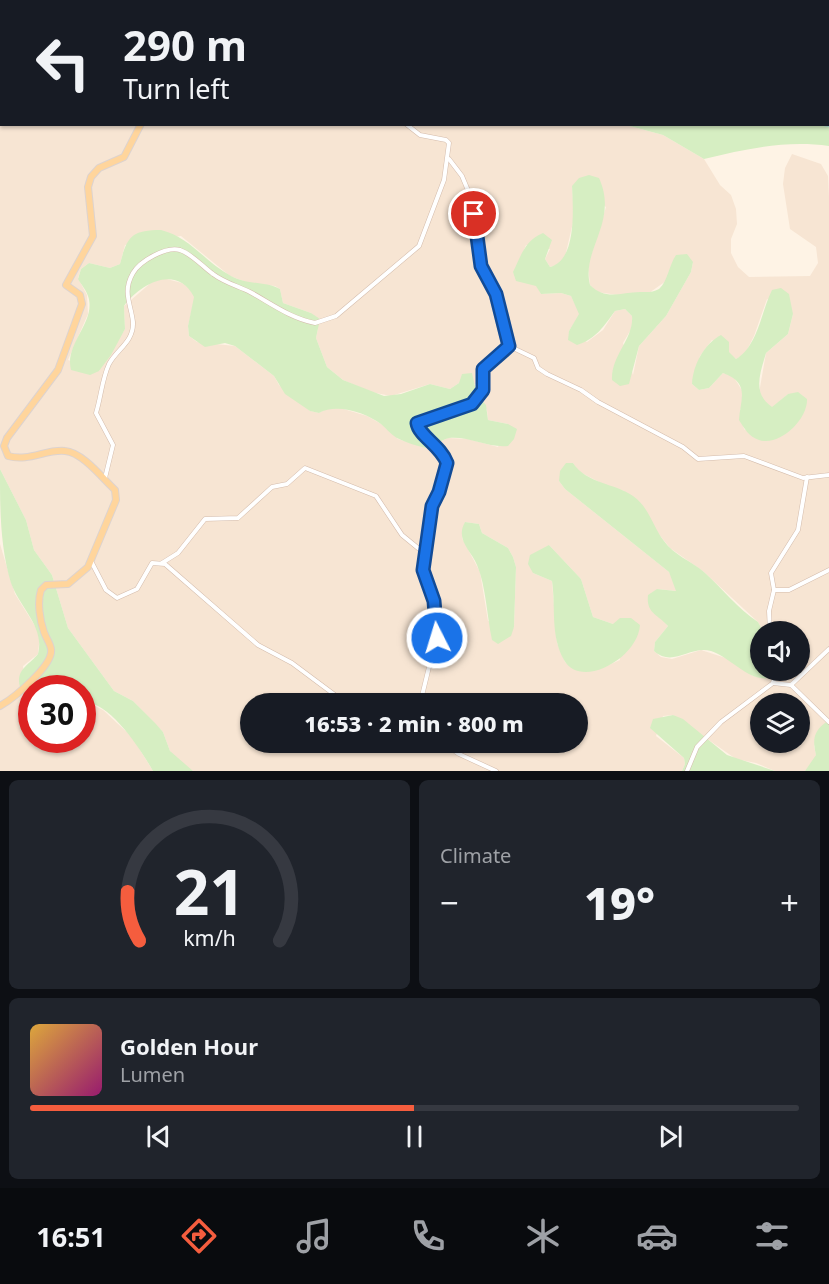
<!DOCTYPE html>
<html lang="en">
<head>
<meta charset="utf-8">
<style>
  body { margin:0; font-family:"Noto Sans",sans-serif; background:#20242c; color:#f1f3f6; height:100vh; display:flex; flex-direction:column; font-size:22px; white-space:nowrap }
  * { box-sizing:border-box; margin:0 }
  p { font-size:20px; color:#9ea1a6 }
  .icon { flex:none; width:33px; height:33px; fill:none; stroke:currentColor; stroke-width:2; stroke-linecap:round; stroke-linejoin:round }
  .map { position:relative; height:771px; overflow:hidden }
  .details { display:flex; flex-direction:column; gap:9px; padding:9px; background:#0d0f14; flex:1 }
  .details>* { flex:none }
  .banner { position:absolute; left:0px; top:0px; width:830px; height:126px; box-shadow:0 2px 4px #0004; background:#171b24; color:#f1f3f6; overflow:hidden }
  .controls { position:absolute; left:750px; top:621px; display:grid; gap:12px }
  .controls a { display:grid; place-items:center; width:60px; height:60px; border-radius:50%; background:#171b24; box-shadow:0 2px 4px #0004; font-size:30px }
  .speed { position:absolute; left:18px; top:675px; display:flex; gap:12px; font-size:30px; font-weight:700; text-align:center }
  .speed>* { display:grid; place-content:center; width:78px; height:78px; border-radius:50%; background:#171b24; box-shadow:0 2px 4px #0004; line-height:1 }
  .speed .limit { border:9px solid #d22; background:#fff; color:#111 }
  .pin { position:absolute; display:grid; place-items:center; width:51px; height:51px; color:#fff; margin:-26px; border:3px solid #fff; border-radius:50%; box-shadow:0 2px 6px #0007 }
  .me { position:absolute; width:66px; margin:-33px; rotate:355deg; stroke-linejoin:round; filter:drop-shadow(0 0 4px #0008) }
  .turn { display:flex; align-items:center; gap:21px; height:126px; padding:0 24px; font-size:27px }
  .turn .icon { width:78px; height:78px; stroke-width:2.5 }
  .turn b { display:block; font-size:42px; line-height:51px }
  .big { font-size:45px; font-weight:800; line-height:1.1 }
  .details .tile { flex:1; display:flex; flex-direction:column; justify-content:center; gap:9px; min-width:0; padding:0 21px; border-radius:9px; background:#20242c }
  .details .dial { align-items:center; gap:0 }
  .dial svg { height:156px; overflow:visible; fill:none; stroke:#363941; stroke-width:7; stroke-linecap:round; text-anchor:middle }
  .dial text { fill:#f1f3f6; stroke:none }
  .song { display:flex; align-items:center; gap:18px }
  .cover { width:72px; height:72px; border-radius:9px; background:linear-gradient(135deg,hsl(40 70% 55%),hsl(320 70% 35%)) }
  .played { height:6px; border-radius:3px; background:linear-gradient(90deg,#f55d3e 50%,#363941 50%) }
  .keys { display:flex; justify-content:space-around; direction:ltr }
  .heat { display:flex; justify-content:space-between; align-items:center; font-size:33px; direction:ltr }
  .details .tiles { flex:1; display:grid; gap:9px; grid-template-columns:1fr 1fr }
  .tile:last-child { grid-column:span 2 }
  .trip { position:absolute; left:240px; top:693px; width:348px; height:60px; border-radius:30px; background:#171b24; box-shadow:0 2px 4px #0004; font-weight:800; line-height:60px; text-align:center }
  .tab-bar { display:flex; height:96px; justify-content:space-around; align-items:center; background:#090b0e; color:#9ea1a6 }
  .tab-bar .icon { width:42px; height:42px }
  .tab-bar .current { color:#f55d3e }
  .tab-bar b { font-size:27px; color:#f1f3f6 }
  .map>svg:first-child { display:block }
  .residential { fill:#f7e5d3; fill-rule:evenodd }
  .green { fill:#d6eec2 }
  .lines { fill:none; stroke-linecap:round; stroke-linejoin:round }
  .stream { stroke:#9cd7de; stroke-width:1.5 }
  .minor-casing { stroke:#d4bcac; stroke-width:5 }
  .primary-casing { stroke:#ddd3cf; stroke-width:8 }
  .minor { stroke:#fff; stroke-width:4 }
  .primary { stroke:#ffd59c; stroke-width:6 }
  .route-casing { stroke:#114b97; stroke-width:15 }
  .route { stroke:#1a73e8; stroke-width:10 }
</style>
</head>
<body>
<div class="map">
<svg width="829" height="771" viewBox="0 0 829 771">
  <rect width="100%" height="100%" fill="#fef3e5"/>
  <!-- residential -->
  <g class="residential">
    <path d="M0,0H474L2,2V124L626,125L663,135L704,159L720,185L731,195L736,209L737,224L731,239V253L738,267L749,277L810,276L818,263L816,247L790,229L783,184L785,168L792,154L821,164L828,176L829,197V720L814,746L816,755L812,764L805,771H775L756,763L736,759L673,715L663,716L656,736L684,758L685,764L682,771H193L177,760L170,751L163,732L133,701L114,691L68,628L52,575L34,550L26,520L0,469ZM572,186L606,207L588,265L590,285L597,292L618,295L649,293L693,262L691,272L666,316L639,346L633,375L623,343L633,326L632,316L625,309L615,311L603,330L587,342L569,331L580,314L571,296L561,293L541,294L522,255L526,245L550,249L545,259L550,267L559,264L565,257L574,218ZM181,236L230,276L249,283L275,286L280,289L283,303L311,313L318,329L316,338L327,367L343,380L371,392L391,396L430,384L450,389L459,383L476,384L477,395L487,410L488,420L508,424L498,447L468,439L448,438L426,448L398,439L383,425L367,416L337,407L328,408L319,413L310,411L279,385L274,376L235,346L197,342L189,336L188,326L195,297L190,289L182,283L163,278L153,281L124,306L125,329L99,371L68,360L88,314L87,295L78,278L81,269L89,263L110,268L120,264L125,245ZM767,299L793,314L788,334L766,353L759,393L764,401L772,408L788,394L760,440L744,429L740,410L744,402L743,392L733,376L723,373L709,388L699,390L692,384L700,356L712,340L736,359L745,354L754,336ZM573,463L578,471L605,485L624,491L670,548L704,572L758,622L763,631L800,632V670L772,671L769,678L753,676L729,659L701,650L672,659L661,657L654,651L655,642L668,626L661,618L657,589L677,591L674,581L669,572L565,489L559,481ZM465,522L479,524L482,533L508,548L513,557L516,567L514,628L488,621L480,572L462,538ZM549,545L581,579L593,617L613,624L620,660L602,668L582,670L572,668L565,662L557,643L552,581L533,573ZM250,704H578V742H250ZM760,704H800V742H760Z"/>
    <polygon points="0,544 15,594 40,634 38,654 23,666 26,691 31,691 32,740 82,740 83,702 85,701 103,710 132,737 153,771 0,771"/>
  </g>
  <!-- green -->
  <g class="green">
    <path d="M829,107V146C785,140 746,149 704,159L663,135L626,125L828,124Z"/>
    <path d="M589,175L599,178C619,222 581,249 590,285C606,301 621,292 640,292C647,292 652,293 659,289C668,281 669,265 676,255L687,254L693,262L691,272L666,316L639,346L629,384L620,386L612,380C611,355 634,339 632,316L625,309L615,311C604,326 596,339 577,345L568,340L569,331L579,314L571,296L561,293L541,294L536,286L516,281L513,272C521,256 525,240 543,233L552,240L545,259L550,267C577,260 573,209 572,186L579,178Z"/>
    <path d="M161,230C190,237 205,262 231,276C247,285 265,281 280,289L283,303L311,313L320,319L316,338L327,367L343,380L384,396L401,394L430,384L450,389L459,383L462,374L472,373L477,395L486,405L488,420L508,424L517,429L514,439L508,446C488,448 469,436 449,438C440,440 435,447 426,448C417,446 407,443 399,439C392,436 387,429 381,424C365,412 336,403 319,413L310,411L285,394L274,376L235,346L225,343L205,347L189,336L188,326L194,297C177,264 141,283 124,306L125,329L111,355L99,371L90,375L71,370C64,343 97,322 88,296C86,290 81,284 78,279L81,269L89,263L110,268L120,264C127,237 131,230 161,230Z"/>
    <path d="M781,288L789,294L793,314L788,334L766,353C760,374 752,393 772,407L788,394L798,392L807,399C808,419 780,447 759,440C749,437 744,428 739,420C740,400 751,383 723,373L709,388L699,390L692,384C693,365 704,344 721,335L729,342V352L736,359C758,346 761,312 772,290Z"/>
    <path d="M566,463H573C587,484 615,483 633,496C649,507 653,527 664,541C674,555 691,561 704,572C722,588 738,609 758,622L763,631L760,632V670L772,671L769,678C749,682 730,657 711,651C690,645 673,668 654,651L655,642L668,626C657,614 646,613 648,595L657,589L676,591L669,572L565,489L559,481L560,471Z"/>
    <path d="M0,469L26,520L34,550L52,575L68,628L114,691L133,701L155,723L163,732L170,751L193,771H153C141,750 110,701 83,702L82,688H32L31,691L20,687C15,670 29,665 38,654C45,627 20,608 11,583C0,546 0,509 0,469Z"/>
    <path d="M465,522L479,524L482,533L508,548L513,557L516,567L514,627L511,636L498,644L492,640C487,617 486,586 477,565C471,550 455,540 465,522Z"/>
    <path d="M549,545L581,579L593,617L613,624L620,618H631L640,625C638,658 581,690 564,660C550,635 556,608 552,581L533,573L528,564L530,555Z"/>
    <polygon points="673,715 683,719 727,755 775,771 682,771 685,764 684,758 650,728 653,719"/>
    <path d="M829,720V771H805L816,755C812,738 814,730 829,720Z"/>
  </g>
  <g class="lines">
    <!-- stream -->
    <g class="stream">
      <polyline points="715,0 716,2"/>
      <polyline points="814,124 829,126"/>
    </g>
    <!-- minor casing -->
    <g class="minor-casing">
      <g id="minor">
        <polyline points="39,2 39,0"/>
        <polyline points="110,2 111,0"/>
        <polyline points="0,70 2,69"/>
        <polyline points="449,159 462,176 472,200 481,266 496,294 509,346 534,358 538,368 547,374 581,390 598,402 683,447 698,459 744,456 803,478 829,475"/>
        <path d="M105,478L113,445L96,413C101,397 102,379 109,364C117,349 134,342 133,322C131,304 122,292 133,273C140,261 166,246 180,250C192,254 203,267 213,274C225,283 238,286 250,292C272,304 290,318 315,323L336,316L419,246L444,180L449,143L446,140L420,135L406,124"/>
        <polyline points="92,563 106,590 117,598 137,589 152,563 165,564 258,645 292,663 347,704"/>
        <polyline points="162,563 178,553 205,519 238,518 272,487 287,484 305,468 376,496 402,535 424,553"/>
        <polyline points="774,590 789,590 829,570"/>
        <polyline points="770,632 769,611 774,590 771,573 798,530 807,477"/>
        <polyline points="773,683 791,685 829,722"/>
        <polyline points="791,685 829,649"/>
        <path d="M420,704L438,630L434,601L423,570L424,558L432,506L439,492L447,463C441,446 419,436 417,423L472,404L483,390V369L509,346"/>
        <polyline points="442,742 459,754 496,771"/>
        <polyline points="687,771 697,747 721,722 773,683 776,670"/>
      </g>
    </g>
    <!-- primary casing -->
    <g class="primary-casing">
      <g id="primary">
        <polyline points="146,2 146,0"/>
        <path d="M0,706C14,698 54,665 51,649C50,643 46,638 44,632C40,621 37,602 41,590L46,585L68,584L88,567L116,500L115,490L111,486C100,475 81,452 65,451C46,449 29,462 8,456L4,446L7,438L58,370L82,304L80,295L66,285L93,236L88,187L91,177L99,168L124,157L141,124"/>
      </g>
    </g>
    <!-- minor -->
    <use href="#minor" class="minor"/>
    <!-- primary -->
    <use href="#primary" class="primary"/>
  </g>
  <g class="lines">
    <!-- route casing -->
    <g class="route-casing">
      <path id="route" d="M437,638L434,601L423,570L432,506L439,492L447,463C441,446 419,436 417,423L472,404L483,390V369L509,346L496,294L481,266L474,214"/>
    </g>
    <!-- route -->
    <use href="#route" class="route"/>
  </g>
</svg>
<div class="controls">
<a><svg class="icon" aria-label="sound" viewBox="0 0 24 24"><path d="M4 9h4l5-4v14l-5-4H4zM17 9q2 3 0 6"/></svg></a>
<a><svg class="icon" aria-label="layers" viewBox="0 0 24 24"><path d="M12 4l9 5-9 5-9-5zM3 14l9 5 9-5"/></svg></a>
</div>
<div class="speed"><div class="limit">30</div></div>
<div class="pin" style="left:474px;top:214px;background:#d93025"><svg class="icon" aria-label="arrive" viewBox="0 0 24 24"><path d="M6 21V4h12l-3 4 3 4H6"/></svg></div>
<svg class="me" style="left:437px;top:638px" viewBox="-20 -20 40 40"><circle r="17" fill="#1a73e8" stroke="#fff" stroke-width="3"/><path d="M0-11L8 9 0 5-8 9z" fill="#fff"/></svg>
<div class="trip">16:53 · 2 min · 800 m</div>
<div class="banner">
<div class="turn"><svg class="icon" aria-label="left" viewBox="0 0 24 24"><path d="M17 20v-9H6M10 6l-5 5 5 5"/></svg><div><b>290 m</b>Turn left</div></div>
</div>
</div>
<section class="details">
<div class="tiles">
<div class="tile dial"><svg viewBox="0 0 100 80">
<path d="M14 69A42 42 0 1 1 86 69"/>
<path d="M14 69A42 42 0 0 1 8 44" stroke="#f55d3e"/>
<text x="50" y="56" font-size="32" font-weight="700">21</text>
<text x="50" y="72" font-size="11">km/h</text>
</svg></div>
<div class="tile"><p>Climate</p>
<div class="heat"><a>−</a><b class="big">19°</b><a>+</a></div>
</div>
<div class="tile">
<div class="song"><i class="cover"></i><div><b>Golden Hour</b><p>Lumen</p></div></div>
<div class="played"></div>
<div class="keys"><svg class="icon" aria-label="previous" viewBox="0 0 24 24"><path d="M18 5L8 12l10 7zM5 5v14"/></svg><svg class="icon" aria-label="pause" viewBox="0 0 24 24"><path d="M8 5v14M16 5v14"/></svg><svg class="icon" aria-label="next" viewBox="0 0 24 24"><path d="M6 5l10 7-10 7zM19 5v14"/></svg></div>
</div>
</div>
</section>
<nav class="tab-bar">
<b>16:51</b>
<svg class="icon current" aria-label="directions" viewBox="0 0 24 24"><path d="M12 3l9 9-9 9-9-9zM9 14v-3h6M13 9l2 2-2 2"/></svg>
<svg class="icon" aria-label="music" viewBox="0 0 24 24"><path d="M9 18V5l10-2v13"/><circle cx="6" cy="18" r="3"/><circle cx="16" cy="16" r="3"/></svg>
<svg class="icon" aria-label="phone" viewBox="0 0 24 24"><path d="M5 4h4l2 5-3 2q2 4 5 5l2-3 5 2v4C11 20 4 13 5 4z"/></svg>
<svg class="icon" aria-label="climate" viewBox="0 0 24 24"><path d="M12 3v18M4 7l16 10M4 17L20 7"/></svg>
<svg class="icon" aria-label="car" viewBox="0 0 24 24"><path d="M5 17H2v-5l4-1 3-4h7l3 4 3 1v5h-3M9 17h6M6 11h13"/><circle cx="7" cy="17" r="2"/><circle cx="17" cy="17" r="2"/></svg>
<svg class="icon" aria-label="filters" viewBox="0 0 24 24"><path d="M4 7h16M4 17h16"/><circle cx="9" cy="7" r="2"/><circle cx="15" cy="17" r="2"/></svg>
</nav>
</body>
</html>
